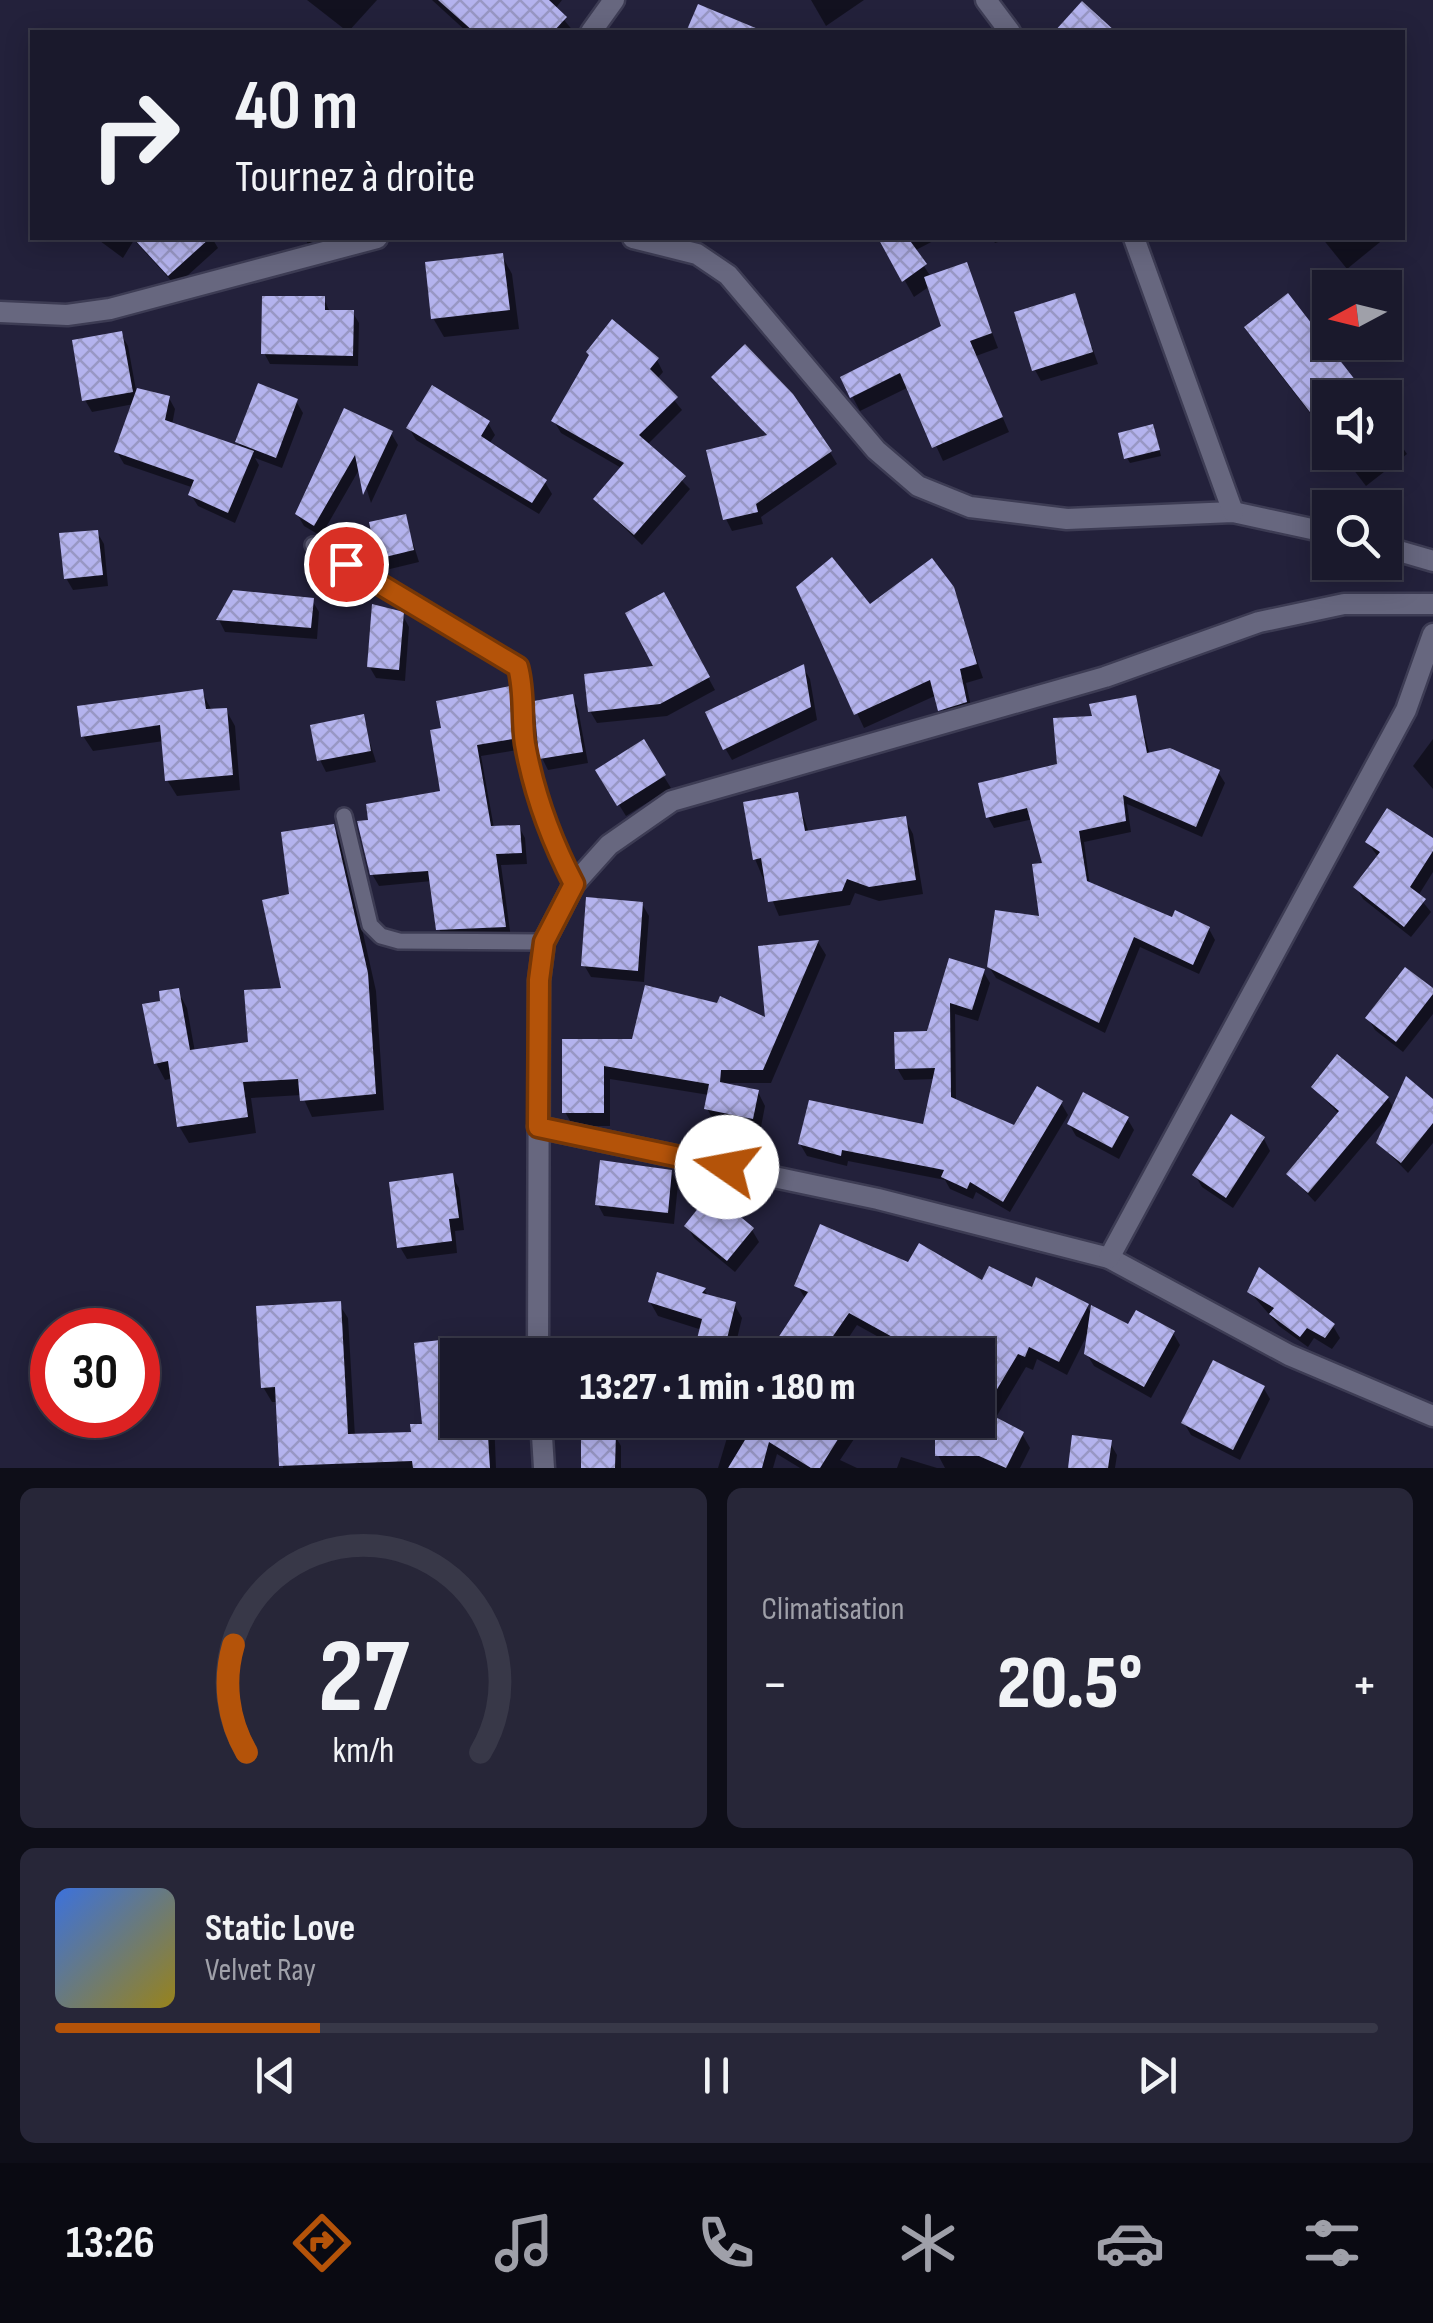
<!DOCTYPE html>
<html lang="fr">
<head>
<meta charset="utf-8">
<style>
  body { margin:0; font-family:"Sofia Sans Condensed",sans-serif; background:#272638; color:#f1f3f6; height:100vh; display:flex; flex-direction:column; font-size:38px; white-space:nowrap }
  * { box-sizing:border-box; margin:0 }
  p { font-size:32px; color:#9fa0a9 }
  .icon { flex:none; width:55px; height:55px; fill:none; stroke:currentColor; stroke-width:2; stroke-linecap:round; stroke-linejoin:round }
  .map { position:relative; height:1468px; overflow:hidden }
  .details { display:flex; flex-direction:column; gap:20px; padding:20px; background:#0e0e18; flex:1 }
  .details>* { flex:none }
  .banner { position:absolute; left:30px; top:30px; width:1375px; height:210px; border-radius:0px; box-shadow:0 5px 25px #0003,0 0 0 2px #383848; background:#1a192c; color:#f1f3f6; overflow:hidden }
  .needle { width:65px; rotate:263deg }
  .controls { position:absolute; left:1312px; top:270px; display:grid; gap:20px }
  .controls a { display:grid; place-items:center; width:90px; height:90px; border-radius:0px; background:#1a192c; box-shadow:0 5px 25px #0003,0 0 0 2px #383848; font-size:50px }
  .speed { position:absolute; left:30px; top:1308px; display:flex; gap:20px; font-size:50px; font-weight:700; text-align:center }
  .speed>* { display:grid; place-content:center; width:130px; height:130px; border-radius:50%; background:#1a192c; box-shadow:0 5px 25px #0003,0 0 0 2px #383848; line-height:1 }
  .speed .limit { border:15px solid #d22; background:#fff; color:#111 }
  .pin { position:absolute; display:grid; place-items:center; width:85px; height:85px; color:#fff; margin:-42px; border:5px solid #fff; border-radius:50%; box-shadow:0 2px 10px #0007 }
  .me { position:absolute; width:110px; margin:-55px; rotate:282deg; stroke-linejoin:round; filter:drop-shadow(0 0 8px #0008) }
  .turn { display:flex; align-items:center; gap:35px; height:210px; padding:0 40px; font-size:45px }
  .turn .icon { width:130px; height:130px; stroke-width:2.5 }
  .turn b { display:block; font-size:70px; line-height:85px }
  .big { font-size:75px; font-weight:800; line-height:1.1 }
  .details .tile { flex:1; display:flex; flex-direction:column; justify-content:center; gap:15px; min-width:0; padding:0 35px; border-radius:15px; background:#272638 }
  .details .dial { align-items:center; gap:0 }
  .dial svg { height:260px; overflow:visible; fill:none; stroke:#383848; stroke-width:7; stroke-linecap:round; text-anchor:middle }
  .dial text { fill:#f1f3f6; stroke:none }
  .song { display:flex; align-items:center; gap:30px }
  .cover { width:120px; height:120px; border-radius:15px; background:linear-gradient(135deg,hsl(220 70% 55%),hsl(50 70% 35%)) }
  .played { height:10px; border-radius:5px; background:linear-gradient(90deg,#b45309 20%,#383848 20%) }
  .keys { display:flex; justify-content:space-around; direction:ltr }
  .heat { display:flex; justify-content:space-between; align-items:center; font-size:55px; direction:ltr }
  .details .tiles { flex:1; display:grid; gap:20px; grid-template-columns:1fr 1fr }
  .tile:last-child { grid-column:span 2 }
  .trip { position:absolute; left:440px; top:1338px; width:555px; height:100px; border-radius:0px; background:#1a192c; box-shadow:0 5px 25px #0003,0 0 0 2px #383848; font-weight:800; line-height:100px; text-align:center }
  .tab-bar { display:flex; height:160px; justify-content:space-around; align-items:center; background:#0a0a12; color:#9fa0a9 }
  .tab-bar .icon { width:70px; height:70px }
  .tab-bar .current { color:#b45309 }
  .tab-bar b { font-size:45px; color:#f1f3f6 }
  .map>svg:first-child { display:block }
  .shadow { fill:#0007 }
  .building { fill:url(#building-cross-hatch) }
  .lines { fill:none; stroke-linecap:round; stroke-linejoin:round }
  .lane-casing { stroke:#3d3c54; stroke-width:20 }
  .street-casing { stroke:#3d3c54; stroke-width:25 }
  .lane { stroke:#67677f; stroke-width:15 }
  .street { stroke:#67677f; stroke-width:20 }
  .route-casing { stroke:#753606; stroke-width:25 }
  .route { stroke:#b45309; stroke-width:18 }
</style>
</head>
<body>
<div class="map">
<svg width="1433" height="1468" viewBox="0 0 1433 1468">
  <defs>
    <pattern id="building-cross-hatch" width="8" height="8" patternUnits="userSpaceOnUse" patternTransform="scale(2.5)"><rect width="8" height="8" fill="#b4b3ee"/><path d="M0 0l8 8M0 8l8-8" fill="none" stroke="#9897c4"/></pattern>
  </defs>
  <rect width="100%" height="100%" fill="#23213b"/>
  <!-- shadow -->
  <g class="shadow">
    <polygon points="307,0 377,0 348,32"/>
    <polygon points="432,0 562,0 555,9 574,32 467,32"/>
    <polygon points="811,0 864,0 826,26"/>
    <polygon points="96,238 212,238 218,248 176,286 134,240 123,258"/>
    <polygon points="304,238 322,238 308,244"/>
    <polygon points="881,238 939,238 914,251 931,277 966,265 998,348 976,356 1009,432 943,461 909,387 860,411 852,396 944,327 930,286 914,297"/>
    <polygon points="992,238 1010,238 995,243"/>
    <polygon points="1322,238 1385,238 1347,269"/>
    <polygon points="502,256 512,274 519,329 444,337 433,318"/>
    <polygon points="1074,296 1098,364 1041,381 1035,370"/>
    <polygon points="324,299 330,312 353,313 359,323 358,366 270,364 264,353"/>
    <polygon points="1247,328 1330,398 1330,439 1258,346"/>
    <polygon points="121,334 128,346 136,390 169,398 175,409 172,425 243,450 238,442 296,401 303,413 282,468 255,458 259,465 235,523 198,506 191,495 194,488 124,464 117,452 134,404 92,412 85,400"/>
    <polygon points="657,360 663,372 657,379 682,410 647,445 690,489 642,545 596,500 623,469 561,433 554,421"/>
    <polygon points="714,377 830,452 837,464 761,517 763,524 732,531 726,519 768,437"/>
    <polygon points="345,411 391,433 398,445 371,503 360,468 321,536 304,526 297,514"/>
    <polygon points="1385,422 1407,454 1366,486 1340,452 1385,452"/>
    <polygon points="488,423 495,435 489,444 545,482 552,494 539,514 416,440 409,428"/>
    <polygon points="1155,432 1161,456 1130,463 1127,458"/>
    <polygon points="405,517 419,562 386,570 379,558"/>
    <polygon points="97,532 104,544 108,586 73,590 66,578"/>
    <polygon points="799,588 870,607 952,588 983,678 966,683 973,716 948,723 937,695 864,728"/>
    <polygon points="663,595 715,690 667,716 597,723 590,711 657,668"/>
    <polygon points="312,600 319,612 317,639 225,632 219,620"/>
    <polygon points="402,614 409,627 405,681 376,678 369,666"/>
    <polygon points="803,667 810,679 817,720 732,760 725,748"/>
    <polygon points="509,689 515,700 518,750 481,756 494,828 519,827 525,838 527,864 501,865 511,938 445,940 439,929 432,881 379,886 372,874 443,793 444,730"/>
    <polygon points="202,692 212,711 226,710 235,726 240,790 177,796 167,780 164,741 93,751 83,736"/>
    <polygon points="572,697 578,709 588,763 548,770 542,758"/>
    <polygon points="1135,698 1150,755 1218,772 1225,783 1202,837 1127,804 1131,832 1084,842 1090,886 1173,920 1209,929 1215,940 1199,974 1140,947 1105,1033 996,978 989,967 1042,919 1045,865 1033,819 994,828 988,817 1059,766 1095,718"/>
    <polygon points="362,717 376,762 326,772 320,760"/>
    <polygon points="1433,739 1433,789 1413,766"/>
    <polygon points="643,743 671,788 626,816 598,771"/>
    <polygon points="796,794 809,833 905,819 913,834 923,894 879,901 855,893 850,905 779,916 755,859"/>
    <polygon points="333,827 343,844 376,991 384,1110 312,1117 302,1095 251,1098 256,1133 189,1143 179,1126 173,1078 165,1080 156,1063 163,1003 178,991 187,1008 195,1052 250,1044 285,990 292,896"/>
    <polygon points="1433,841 1433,872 1418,896 1431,912 1411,937 1363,899 1356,887 1379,858 1367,842"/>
    <polygon points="642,904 649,916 644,982 591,977 584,965"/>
    <polygon points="818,942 826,955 771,1083 727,1083 758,1092 765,1106 760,1132 714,1122 707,1108 709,1095 610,1079 610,1126 573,1126 565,1112 565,1042 634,1041 768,1021 761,948"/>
    <polygon points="951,962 983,971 990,983 978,1021 955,1014 956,1102 1015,1128 1061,1103 1068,1115 1010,1212 976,1192 973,1199 950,1189 945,1180 848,1161 847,1166 807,1156 800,1144 925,1127 935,1079 904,1080 897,1068 929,1033"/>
    <polygon points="1433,992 1433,1014 1403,1052 1375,1030 1368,1018"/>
    <polygon points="1314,1088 1388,1098 1394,1109 1433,1102 1433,1143 1408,1173 1379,1143 1391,1113 1315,1202 1289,1174 1340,1115"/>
    <polygon points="1127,1118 1134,1130 1119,1159 1076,1136 1069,1124"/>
    <polygon points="1264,1139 1270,1151 1233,1208 1202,1187 1195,1175"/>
    <polygon points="671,1172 678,1184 674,1224 604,1216 598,1205"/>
    <polygon points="452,1176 459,1188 464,1230 455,1231 457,1253 407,1259 400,1247"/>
    <polygon points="687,1226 752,1230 759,1242 735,1272 694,1238"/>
    <polygon points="909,1266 1087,1306 1092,1315 1129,1328 1173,1333 1180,1345 1151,1398 1094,1366 1086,1353 1088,1333 1067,1375 1037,1359 1033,1370 1026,1367 995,1419 1022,1434 1030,1448 1020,1468 945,1468 938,1455 938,1424 932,1420 978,1420 978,1355 911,1355 857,1325 837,1355 769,1355 806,1300 797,1285"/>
    <polygon points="704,1290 709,1297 734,1304 742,1318 735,1347 765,1355 696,1355 702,1330 658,1316 650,1302"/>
    <polygon points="1250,1292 1333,1326 1340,1338 1332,1349 1314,1338 1308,1347 1279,1326"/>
    <polygon points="339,1304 348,1318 355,1437 413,1435 425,1426 416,1345 482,1338 490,1355 458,1355 458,1420 494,1420 496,1468 283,1468 278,1402 272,1402 263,1387"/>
    <polygon points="1263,1387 1270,1399 1240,1460 1191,1435 1184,1423"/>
    <polygon points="729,1420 838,1420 854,1439 840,1460 857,1468 800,1468 777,1454 773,1468 718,1468 732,1421"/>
    <polygon points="614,1434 621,1446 621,1468 583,1468"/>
    <polygon points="1110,1443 1117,1455 1115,1468 1070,1468"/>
    <polygon points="901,1457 937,1468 897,1468"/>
  </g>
  <!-- building -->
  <g class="building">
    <polygon points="438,0 549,0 567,17 553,32 474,32"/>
    <polygon points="1082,1 1116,32 1054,32"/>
    <polygon points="698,4 765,32 686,32"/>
    <polygon points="133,238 210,238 168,276"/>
    <polygon points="878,238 908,238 927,264 902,282"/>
    <polygon points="503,253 510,310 431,319 425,262"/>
    <polygon points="967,262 992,333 970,341 1003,417 932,448 900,373 850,398 840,377 941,326 924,277"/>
    <polygon points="1075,293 1093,352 1032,371 1014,312"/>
    <polygon points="1288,293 1369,398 1330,398 1330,438 1244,327"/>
    <polygon points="262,296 325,296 325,310 354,310 353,356 261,354"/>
    <polygon points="612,319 659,358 650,369 678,397 639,435 686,476 634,535 593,499 624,463 551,421 589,355 586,352"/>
    <polygon points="122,331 133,392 82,401 72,340"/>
    <polygon points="745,344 793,394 832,451 756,504 758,512 723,520 706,450 767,435 711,377"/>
    <polygon points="258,383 298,399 276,458 235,442"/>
    <polygon points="432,385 490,421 481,436 547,480 532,503 406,428"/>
    <polygon points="137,388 170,396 165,420 254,451 228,513 188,495 194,480 114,452"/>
    <polygon points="344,408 393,431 363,495 355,455 314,526 295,514"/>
    <polygon points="1153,424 1160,450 1124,459 1118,433"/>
    <polygon points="406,514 414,550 377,559 369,522"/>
    <polygon points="98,530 103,575 64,579 59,533"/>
    <polygon points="832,557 870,604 932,558 954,587 977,664 960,669 967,702 938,711 930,680 854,715 796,587"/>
    <polygon points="233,590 314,598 311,628 216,620"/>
    <polygon points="664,592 710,677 660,704 588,712 584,674 653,666 625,613"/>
    <polygon points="372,604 404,612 399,670 367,667"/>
    <polygon points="804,664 811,707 723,750 705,712"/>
    <polygon points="510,686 513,739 477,745 491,826 520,825 522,853 496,854 506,927 436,930 428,871 370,875 357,821 368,820 366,804 440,791 430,730 441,728 436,701"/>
    <polygon points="203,689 206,709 227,708 233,775 165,781 160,725 81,737 77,706"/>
    <polygon points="573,694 583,752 539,759 534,701"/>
    <polygon points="1136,695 1147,753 1170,748 1220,770 1196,827 1123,795 1126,821 1079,831 1087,881 1172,917 1175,910 1210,927 1193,965 1134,937 1099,1023 987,967 995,910 1039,916 1032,864 1042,863 1027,808 986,818 978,783 1057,764 1053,718 1092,716 1089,704"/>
    <polygon points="364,714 371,751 317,761 310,725"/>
    <polygon points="644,739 666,775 617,806 595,770"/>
    <polygon points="798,792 805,831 906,816 916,880 869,887 847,879 842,891 768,902 761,858 753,860 743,802"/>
    <polygon points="1387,808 1433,838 1433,851 1410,887 1426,899 1404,927 1353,887 1380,852 1365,842"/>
    <polygon points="334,824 368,973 376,1094 300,1101 298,1079 243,1082 248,1117 177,1127 168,1061 154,1064 142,1004 160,1001 159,991 179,988 190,1050 248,1042 244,990 281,988 262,900 289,894 281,832"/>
    <polygon points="586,897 643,902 638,971 581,966"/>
    <polygon points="819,940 763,1070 721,1070 720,1082 759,1090 753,1119 704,1109 709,1084 604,1066 604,1113 562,1113 562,1039 632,1039 645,985 717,1003 720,996 765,1017 758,946"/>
    <polygon points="949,958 985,969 972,1010 950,1003 951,1097 1014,1125 1037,1086 1063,1101 1003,1202 970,1182 967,1189 941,1177 944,1170 842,1150 841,1156 798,1144 809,1100 923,1124 935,1068 895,1069 894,1032 927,1031"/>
    <polygon points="1405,967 1433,988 1433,994 1396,1042 1365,1018"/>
    <polygon points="1337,1054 1389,1097 1308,1193 1286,1174 1339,1111 1311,1087"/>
    <polygon points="1406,1076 1433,1099 1433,1123 1401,1163 1376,1143"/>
    <polygon points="1083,1092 1129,1117 1112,1148 1067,1124"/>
    <polygon points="1231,1114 1265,1137 1226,1198 1192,1175"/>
    <polygon points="600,1160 672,1170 668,1213 595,1205"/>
    <polygon points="453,1173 459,1218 449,1219 452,1241 397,1248 389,1182"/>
    <polygon points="711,1192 754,1228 727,1261 684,1226"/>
    <polygon points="820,1224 908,1262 919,1243 982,1280 989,1266 1032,1287 1036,1277 1089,1304 1059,1362 1029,1347 1025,1357 1018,1354 984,1411 1024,1432 1006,1468 979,1456 935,1456 935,1420 978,1420 978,1355 925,1355 849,1313 820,1355 797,1355 776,1341 808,1292 794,1286"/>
    <polygon points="1259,1267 1335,1324 1325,1338 1307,1328 1300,1337 1269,1314 1274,1308 1247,1292"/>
    <polygon points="657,1272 706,1288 702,1293 736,1302 723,1355 693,1355 702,1319 648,1302"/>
    <polygon points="341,1301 348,1434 411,1432 410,1424 422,1424 414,1343 458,1338 458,1422 487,1420 490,1468 413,1468 412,1461 279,1466 275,1387 261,1388 256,1306"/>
    <polygon points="1091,1305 1128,1324 1136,1310 1175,1331 1144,1387 1084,1354"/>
    <polygon points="1213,1360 1265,1386 1233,1450 1181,1423"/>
    <polygon points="735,1420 850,1420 820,1468 811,1468 769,1442 762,1468 728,1468 751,1430"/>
    <polygon points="581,1431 616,1432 615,1468 581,1468"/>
    <polygon points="1072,1435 1112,1440 1108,1468 1068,1468"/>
  </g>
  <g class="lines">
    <!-- lane casing -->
    <g class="lane-casing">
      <g id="lane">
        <path d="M313,545L518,667C525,693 521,718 525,744C533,794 551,840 574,884"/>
        <polyline points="344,816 370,925 381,936 399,941 544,942"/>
      </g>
    </g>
    <!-- street casing -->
    <g class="street-casing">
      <g id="street">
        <polyline points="986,0 1010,32"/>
        <polyline points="591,32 614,0"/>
        <polyline points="633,238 697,254 728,275 876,450 918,486 970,507 1067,519 1233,512 1330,533"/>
        <polyline points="1134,238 1233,512"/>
        <polyline points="0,312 67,315 110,309 377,238"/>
        <polyline points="1385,547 1433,561"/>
        <polyline points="538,1127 878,1199 1109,1258 1289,1355 1433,1416"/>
        <polyline points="1109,1258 1406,710 1433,634"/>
        <polyline points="538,1355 539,981 544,942 574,884 609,845 672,801 1105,677 1259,622 1344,604 1433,604"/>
        <polyline points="541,1420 544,1468"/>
      </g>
    </g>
    <!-- lane -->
    <use href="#lane" class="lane"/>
    <!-- street -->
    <use href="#street" class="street"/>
  </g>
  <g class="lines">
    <!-- route casing -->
    <g class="route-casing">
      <path id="route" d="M346,564L518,667C525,693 521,718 525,744C534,794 551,840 574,884L544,942L539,980L538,1127L727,1167"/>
    </g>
    <!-- route -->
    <use href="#route" class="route"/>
  </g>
</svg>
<div class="controls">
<a><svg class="needle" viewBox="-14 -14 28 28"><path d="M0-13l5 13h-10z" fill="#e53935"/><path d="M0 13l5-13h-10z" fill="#9fa0a9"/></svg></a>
<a><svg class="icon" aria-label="sound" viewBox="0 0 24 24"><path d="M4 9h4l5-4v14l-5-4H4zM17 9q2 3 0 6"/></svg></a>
<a><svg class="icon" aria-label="search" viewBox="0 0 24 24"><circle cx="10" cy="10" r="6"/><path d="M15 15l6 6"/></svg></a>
</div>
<div class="speed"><div class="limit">30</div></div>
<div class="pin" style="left:346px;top:564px;background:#d93025"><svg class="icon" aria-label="arrive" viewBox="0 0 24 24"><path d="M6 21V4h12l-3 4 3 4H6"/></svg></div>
<svg class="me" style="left:727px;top:1167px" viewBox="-20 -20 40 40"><circle r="19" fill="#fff"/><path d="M0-13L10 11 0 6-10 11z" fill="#b45309"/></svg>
<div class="trip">13:27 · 1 min · 180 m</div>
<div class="banner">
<div class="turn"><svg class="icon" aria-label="right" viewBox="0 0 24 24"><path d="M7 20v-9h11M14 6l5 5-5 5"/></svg><div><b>40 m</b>Tournez à droite</div></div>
</div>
</div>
<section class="details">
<div class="tiles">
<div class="tile dial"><svg viewBox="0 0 100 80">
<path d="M14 69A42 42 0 1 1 86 69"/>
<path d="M14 69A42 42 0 0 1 10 36" stroke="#b45309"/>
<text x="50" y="56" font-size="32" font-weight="700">27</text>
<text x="50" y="72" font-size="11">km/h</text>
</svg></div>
<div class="tile"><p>Climatisation</p>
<div class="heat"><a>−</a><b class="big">20.5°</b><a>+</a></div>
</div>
<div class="tile">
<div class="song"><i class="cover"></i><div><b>Static Love</b><p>Velvet Ray</p></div></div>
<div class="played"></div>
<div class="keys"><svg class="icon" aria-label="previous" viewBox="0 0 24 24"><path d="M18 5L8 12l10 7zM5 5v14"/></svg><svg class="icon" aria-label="pause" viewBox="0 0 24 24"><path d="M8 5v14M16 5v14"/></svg><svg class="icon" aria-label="next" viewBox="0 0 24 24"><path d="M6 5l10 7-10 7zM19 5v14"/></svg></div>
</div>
</div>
</section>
<nav class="tab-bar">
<b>13:26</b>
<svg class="icon current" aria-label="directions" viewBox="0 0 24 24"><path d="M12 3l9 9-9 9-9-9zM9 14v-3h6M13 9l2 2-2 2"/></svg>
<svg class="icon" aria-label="music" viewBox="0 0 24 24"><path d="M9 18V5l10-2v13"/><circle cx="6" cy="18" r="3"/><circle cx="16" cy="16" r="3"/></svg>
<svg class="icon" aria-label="phone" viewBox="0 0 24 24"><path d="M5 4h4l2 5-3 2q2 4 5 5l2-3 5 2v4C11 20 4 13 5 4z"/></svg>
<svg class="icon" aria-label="climate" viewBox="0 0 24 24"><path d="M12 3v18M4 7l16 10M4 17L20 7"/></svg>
<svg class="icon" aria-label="car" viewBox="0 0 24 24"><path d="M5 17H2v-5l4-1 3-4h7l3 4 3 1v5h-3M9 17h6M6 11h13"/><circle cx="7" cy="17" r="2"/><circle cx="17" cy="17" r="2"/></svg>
<svg class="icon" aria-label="filters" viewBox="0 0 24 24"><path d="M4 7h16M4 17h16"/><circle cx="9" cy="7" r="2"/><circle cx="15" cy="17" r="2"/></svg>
</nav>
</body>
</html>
